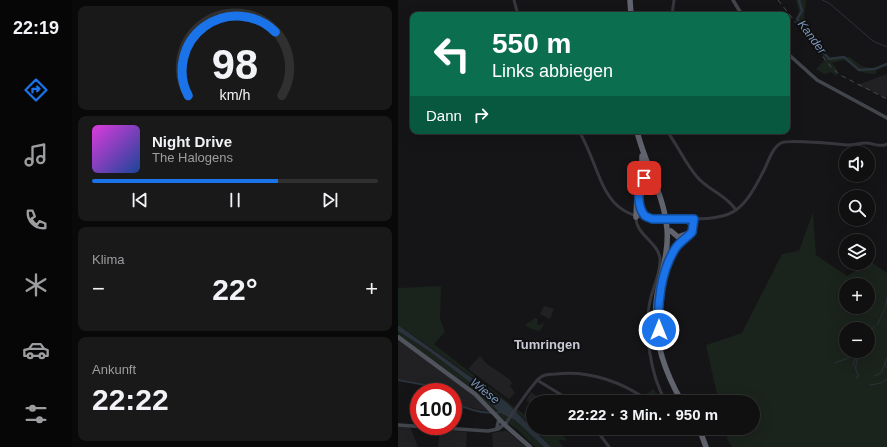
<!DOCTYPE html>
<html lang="de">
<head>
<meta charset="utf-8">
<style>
  body { margin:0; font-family:Arial,sans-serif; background:#19191a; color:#f1f3f6; height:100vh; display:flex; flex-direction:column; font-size:15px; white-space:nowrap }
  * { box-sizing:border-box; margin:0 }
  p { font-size:13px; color:#9c9d9f }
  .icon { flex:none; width:22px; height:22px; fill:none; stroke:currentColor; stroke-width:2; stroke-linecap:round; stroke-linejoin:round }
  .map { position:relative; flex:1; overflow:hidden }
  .sheet { display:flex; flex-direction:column; gap:6px; padding:6px; background:#090909; width:326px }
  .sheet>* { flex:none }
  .top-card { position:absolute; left:12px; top:12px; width:380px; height:122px; border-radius:8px; box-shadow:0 4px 16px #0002,0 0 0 1px #303031; background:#0b6e4f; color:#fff; overflow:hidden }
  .controls { position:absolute; left:441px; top:146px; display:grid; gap:8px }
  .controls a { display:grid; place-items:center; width:36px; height:36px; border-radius:50%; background:#101011; box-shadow:0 4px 16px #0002,0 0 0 1px #303031; font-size:20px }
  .speed { position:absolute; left:12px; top:383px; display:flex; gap:8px; font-size:20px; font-weight:700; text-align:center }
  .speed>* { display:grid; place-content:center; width:52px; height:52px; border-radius:50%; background:#101011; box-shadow:0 4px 16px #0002,0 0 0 1px #303031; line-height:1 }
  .speed .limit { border:6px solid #d22; background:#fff; color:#111 }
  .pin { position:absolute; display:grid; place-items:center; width:34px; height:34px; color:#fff; margin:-17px; border-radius:8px; box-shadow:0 2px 6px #0006 }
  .me { position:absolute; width:44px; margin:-22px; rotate:0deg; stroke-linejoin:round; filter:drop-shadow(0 0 3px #0008) }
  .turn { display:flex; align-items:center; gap:14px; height:84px; padding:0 16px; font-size:18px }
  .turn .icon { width:52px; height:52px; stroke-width:2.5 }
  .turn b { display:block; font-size:28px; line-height:34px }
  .then { display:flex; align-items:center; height:38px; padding:0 16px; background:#0003; gap:8px; font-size:15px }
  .big { font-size:30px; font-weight:700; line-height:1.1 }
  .sheet .card { flex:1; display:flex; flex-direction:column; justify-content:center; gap:6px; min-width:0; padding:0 14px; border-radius:8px; background:#19191a }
  .sheet .dial { align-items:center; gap:0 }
  .dial svg { height:104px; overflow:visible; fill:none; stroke:#303031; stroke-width:7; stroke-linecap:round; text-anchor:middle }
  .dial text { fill:#f1f3f6; stroke:none }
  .song { display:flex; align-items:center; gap:12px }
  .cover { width:48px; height:48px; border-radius:6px; background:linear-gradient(135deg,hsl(300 70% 55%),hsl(220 70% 35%)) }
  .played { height:4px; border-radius:2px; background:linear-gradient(90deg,#1a73e8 65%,#303031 65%) }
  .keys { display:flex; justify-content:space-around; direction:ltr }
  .heat { display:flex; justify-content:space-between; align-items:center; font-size:22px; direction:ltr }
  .trip { position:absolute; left:128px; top:395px; width:234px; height:40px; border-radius:20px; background:#101011; box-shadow:0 4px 16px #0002,0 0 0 1px #303031; font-weight:700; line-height:40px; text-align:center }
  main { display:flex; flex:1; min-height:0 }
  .dock { display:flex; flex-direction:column; width:72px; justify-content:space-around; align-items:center; background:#060607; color:#9c9d9f }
  .dock .icon { width:28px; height:28px }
  .dock .active { color:#1a73e8 }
  .dock b { font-size:18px; color:#f1f3f6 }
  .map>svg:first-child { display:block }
  .built { fill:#212124 }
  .green { fill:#1b231d; fill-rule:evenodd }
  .water { fill:#2a323c }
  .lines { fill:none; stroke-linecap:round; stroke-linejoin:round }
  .stream { stroke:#2a323c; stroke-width:1 }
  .canal { stroke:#2a323c; stroke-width:2 }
  .river { stroke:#2a323c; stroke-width:2.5 }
  .tertiary { stroke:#36363d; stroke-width:3 }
  .secondary { stroke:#43454d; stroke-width:3.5 }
  .primary { stroke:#51535c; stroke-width:4.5 }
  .motorway { stroke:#61636e; stroke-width:5.5 }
  .rail { stroke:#484a52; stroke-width:1; stroke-dasharray:5 4; stroke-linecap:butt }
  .tertiary-bridge { stroke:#36363d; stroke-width:3 }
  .route-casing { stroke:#114b97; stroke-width:10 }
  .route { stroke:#1a73e8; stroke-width:7 }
  .labels { text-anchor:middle; stroke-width:4; stroke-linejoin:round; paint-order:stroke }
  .water-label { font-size:12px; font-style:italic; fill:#7994b7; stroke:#101012 }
  .quarter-label { font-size:13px; font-weight:bold; fill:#c7c9d4; stroke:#101012 }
</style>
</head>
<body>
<main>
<nav class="dock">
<b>22:19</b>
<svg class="icon active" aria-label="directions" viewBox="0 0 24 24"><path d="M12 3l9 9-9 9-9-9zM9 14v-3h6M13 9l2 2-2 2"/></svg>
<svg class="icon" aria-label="music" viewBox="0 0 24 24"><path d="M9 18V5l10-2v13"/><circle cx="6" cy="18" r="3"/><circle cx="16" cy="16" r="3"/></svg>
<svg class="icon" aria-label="phone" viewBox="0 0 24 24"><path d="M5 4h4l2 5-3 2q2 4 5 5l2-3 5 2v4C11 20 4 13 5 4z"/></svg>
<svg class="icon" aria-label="climate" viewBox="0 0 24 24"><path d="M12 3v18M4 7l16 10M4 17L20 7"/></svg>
<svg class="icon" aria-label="car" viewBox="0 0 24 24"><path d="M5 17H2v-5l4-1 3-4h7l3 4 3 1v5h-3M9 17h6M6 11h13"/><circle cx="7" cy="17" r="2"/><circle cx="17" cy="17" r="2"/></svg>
<svg class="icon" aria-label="filters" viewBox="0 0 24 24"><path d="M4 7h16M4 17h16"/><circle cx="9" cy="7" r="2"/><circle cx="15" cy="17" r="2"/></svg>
</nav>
<section class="sheet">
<div class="card dial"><svg viewBox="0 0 100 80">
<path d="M14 69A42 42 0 1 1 86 69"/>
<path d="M14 69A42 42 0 0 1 81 20" stroke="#1a73e8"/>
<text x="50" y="56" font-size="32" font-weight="700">98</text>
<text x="50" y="72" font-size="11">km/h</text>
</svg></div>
<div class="card">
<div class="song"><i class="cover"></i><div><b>Night Drive</b><p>The Halogens</p></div></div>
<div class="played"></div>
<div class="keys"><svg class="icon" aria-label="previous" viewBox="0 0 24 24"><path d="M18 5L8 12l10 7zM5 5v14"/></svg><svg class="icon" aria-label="pause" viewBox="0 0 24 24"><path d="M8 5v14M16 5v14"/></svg><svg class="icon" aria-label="next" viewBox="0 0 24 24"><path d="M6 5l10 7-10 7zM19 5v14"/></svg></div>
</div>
<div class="card"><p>Klima</p>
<div class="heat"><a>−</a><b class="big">22°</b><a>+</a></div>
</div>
<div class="card"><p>Ankunft</p><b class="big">22:22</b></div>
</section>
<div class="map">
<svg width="489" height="447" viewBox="0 0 489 447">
  <rect width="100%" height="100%" fill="#151517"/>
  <!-- built -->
  <g class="built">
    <polygon points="489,74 489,98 459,85"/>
    <polygon points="146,306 156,309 152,319 142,314"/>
    <polygon points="0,339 67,387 92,412 66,406 57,402 55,401 55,392 44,392 34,385 0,379"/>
    <polygon points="82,356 88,363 111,379 114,383 112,386 117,393 111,399 70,369"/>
    <polygon points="133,392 146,402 135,402 135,406 128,400"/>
    <polygon points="0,427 12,427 20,447 0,447"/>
    <polygon points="42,430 69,432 68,447 40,447"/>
    <polygon points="105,431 109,431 128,447 95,447 94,433"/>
  </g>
  <!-- green -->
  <g class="green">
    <path d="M398,0H408L406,17L431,57H452C460,64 467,70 478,67V74C457,74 461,67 446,60L434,63L440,71L438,76L433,72L426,74L418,69L426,61V57L398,20L401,12Z"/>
    <path d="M415,212L418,255L449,276L473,262L489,273V447H334L328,437L349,432L347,428H355V402H337L335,399H320L308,345L344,333L384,254L401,251ZM448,285H470V307H448ZM448,329H470V351H448Z"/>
    <path d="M43,286L42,319L47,332L36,344L120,410L135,419V427C94,389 46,357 0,325V288Z"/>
    <polygon points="137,318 140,319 139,324 143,325 146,321 145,326 142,331 133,329 127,325"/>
    <polygon points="0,331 31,351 73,383 102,413 117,420 146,447 137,447 121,431 103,418 77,391 0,335"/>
    <polygon points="255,389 264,400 262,402 256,402 249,394"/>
    <polygon points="136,428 152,428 155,432 155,428 158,428 169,440 167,441 160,439 165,447 153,447"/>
  </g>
  <!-- water -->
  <polygon class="water" points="0,325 109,403 153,447 146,447 117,420 102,413 73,383 31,351 0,331"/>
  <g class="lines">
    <!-- stream -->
    <g class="stream">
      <polyline points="424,0 431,3 475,41 489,47"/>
      <polyline points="479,325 487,309 489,298"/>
      <polyline points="470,332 477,326"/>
      <polyline points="489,358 487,363 489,368"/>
      <polyline points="436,363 448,359 458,351"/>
      <polyline points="455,365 460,351"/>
      <polyline points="476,376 483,373 487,363"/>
      <path d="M458,378L461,376C454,367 460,362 462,351"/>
      <polyline points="471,384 473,385 483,383 489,379"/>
    </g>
    <!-- canal -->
    <g class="canal">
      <polyline points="0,380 33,386 42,392"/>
      <path d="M55,402C69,409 88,415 103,412"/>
    </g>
    <!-- river -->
    <polyline class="river" points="401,0 404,11 399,19 431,59 446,57 461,70 477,69 489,64"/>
    <!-- tertiary -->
    <g class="tertiary">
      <polyline points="116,0 120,15"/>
      <polyline points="274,15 276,0"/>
      <path d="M181,131C206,174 201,219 262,219"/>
      <path d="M269,131C280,146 288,165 300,178C313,192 327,194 338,210"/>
      <path d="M238,217C237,234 259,241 262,258C263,272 256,285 253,297C245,328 252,375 268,402"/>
      <path d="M277,219C334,219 342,219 368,166C371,159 375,147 383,143C391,139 437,144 450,145C456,145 462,143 468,143C476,143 481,148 489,144"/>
      <polyline points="139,380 175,402"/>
      <path d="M108,423C115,413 135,382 143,377C147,374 153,374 158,374C191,370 225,382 252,402"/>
      <polyline points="197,428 211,447"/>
    </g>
    <!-- secondary -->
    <g class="secondary">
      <polyline points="335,0 344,15"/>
      <polyline points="389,53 419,80 489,118"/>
      <polyline points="0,425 90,431 100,429 108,423"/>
      <polyline points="99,427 101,419"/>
    </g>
    <!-- primary -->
    <polyline class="primary" points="0,337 77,394 107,425 132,447"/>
    <!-- motorway -->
    <g class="motorway">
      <polyline points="232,0 233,15"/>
      <path d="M239,131C247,165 266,194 269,229C271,252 263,273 259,295C253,334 265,369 284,402"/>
      <polyline points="243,185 248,177 257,180"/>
      <polyline points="242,205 245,214 249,219"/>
      <polyline points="238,217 239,193 244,168 244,156"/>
      <polyline points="287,219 293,224"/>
      <polyline points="273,231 280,237 288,234"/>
      <polyline points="270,261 280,244 294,232 296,219"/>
      <polyline points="301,428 308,447"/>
    </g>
    <!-- rail -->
    <polyline class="rail" points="380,0 433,67 442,75 489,99"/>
    <!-- tertiary-bridge -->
    <polyline class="tertiary-bridge" points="262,219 277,219"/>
  </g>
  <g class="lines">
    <!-- route casing -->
    <g class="route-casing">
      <path id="route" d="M246,178C239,189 239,207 247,216L254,219H296L294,232C289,238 281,242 277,249C263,271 259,304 261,330"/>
    </g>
    <!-- route -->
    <use href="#route" class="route"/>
  </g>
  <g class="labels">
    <!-- water labels -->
    <g class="water-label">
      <text transform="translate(414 37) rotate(53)" y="4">Kander</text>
      <text transform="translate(87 391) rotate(39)" y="4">Wiese</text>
    </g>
    <!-- quarter labels -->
    <g class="quarter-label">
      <text x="149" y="349">Tumringen</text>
    </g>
  </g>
</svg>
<div class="controls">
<a><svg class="icon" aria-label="sound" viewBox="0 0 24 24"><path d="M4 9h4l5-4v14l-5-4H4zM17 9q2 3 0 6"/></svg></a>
<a><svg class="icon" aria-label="search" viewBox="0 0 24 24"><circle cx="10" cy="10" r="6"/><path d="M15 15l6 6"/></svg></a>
<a><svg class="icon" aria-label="layers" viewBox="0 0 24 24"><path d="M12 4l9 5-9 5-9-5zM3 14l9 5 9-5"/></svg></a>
<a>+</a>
<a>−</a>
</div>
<div class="speed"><div class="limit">100</div></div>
<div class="pin" style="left:246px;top:178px;background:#d93025"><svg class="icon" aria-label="arrive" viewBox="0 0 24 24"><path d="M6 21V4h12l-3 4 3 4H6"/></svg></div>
<svg class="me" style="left:261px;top:330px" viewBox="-20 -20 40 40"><circle r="17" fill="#1a73e8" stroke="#fff" stroke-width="3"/><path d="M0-11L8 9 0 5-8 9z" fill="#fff"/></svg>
<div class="trip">22:22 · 3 Min. · 950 m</div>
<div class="top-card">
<div class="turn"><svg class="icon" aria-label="left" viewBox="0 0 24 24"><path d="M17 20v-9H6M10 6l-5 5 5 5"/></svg><div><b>550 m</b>Links abbiegen</div></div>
<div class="then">Dann<svg class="icon" aria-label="right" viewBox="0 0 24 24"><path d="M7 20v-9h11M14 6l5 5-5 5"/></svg></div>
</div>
</div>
</main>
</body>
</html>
